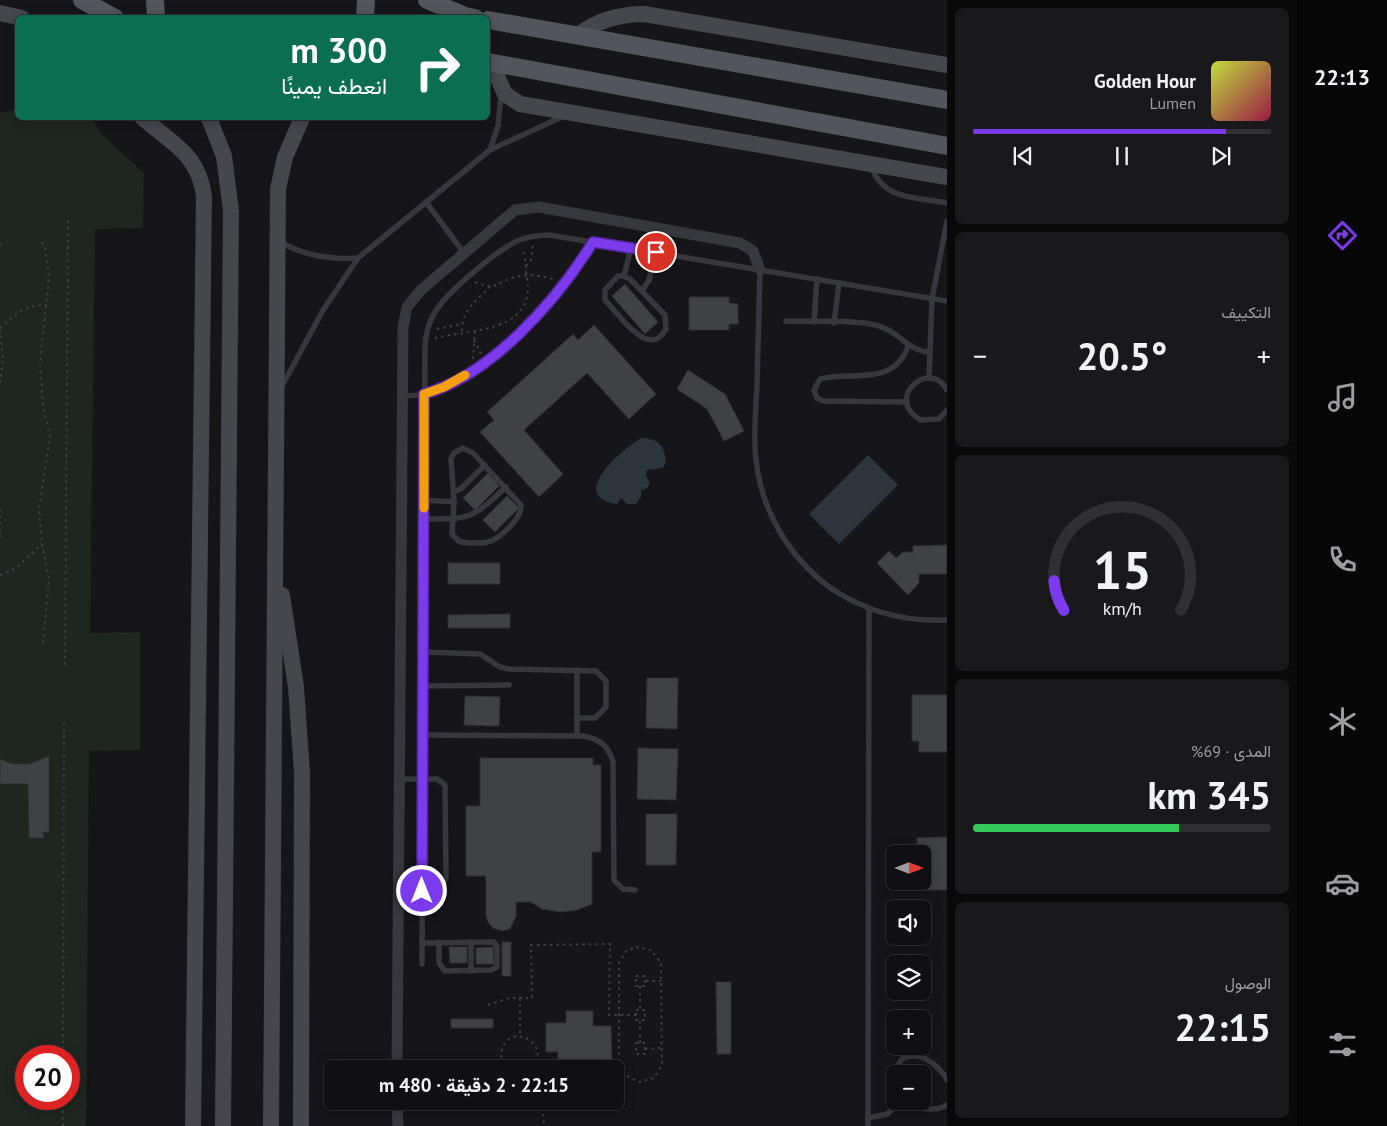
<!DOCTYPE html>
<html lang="ar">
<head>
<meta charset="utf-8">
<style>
  body { margin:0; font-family:"PT Sans",Vazirmatn,sans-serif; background:#19191b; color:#f1f3f6; direction:rtl; height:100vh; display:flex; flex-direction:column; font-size:19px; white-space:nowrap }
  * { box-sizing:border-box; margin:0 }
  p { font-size:16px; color:#9c9d9f }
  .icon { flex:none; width:28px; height:28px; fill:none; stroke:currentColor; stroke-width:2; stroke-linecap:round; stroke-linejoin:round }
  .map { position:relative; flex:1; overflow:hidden; direction:ltr }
  .sheet { display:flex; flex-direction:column; gap:8px; padding:8px; background:#09090a; width:350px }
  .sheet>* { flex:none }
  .guide { position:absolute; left:15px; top:15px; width:475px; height:105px; border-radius:8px; box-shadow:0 2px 12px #0003,0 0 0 1px #303032; direction:rtl; background:#0b6e4f; color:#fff; overflow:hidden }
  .needle { width:32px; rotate:90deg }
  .controls { position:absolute; left:886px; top:845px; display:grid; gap:10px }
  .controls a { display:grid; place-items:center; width:45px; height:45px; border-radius:8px; background:#101012; box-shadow:0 2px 12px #0003,0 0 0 1px #303032; font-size:25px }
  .speed { position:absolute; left:15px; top:1045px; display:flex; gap:10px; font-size:25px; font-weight:700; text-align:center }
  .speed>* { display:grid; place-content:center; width:65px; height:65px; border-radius:50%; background:#101012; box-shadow:0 2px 12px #0003,0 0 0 1px #303032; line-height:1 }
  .speed .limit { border:8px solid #d22; background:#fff; color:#111 }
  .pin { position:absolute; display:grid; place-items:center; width:42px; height:42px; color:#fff; margin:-21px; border:2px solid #fff; border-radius:50%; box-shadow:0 1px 5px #0007 }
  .me { position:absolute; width:55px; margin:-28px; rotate:0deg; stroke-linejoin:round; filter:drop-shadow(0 0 4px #0008) }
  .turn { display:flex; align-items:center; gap:18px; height:105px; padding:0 20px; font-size:22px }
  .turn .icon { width:65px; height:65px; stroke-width:2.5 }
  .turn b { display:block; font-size:35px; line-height:42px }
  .big { font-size:38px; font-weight:700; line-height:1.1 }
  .sheet .card { flex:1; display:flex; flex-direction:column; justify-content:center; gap:8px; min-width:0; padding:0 18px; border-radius:8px; background:#19191b }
  .sheet .dial { align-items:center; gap:0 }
  .dial svg { height:130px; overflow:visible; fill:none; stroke:#303032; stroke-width:7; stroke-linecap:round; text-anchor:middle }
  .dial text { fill:#f1f3f6; stroke:none }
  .song { display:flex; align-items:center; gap:15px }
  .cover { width:60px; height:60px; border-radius:8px; background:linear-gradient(135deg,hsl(70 70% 55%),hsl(340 70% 35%)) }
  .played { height:5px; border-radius:2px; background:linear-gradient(90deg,#7c3aed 85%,#303032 85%) }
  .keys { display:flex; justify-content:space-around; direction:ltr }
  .heat { display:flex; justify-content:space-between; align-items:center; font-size:28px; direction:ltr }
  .charge { height:8px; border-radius:4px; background:linear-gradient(90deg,#34c759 69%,#303032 0) }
  .trip { position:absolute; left:324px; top:1060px; width:300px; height:50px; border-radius:8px; background:#101012; box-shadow:0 2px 12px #0003,0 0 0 1px #303032; font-weight:700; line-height:50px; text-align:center; direction:rtl }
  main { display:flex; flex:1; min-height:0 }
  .tabs { display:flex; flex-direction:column; width:90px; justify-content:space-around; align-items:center; background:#060607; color:#9c9d9f }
  .tabs .icon { width:35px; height:35px }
  .tabs .active { color:#7c3aed }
  .tabs b { font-size:22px; color:#f1f3f6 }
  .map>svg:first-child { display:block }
  .green { fill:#1e261f; fill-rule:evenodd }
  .water { fill:#2c353c }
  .building { fill:#404145; stroke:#303034 }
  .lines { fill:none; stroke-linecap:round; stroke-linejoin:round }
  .path { stroke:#3d3f44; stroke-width:2; stroke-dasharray:2.5 4; stroke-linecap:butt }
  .lane { stroke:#37383d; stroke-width:5.5 }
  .street { stroke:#37383d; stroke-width:11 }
  .secondary { stroke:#45474d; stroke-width:16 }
  .primary { stroke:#53555c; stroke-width:18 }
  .route-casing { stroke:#51269a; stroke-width:12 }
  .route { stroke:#7c3aed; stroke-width:9 }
  .slow { stroke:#f59e0b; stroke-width:9 }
</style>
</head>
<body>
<main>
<nav class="tabs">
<b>22:13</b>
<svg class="icon active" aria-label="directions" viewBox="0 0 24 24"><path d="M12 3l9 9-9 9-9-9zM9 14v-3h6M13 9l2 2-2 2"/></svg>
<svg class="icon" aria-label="music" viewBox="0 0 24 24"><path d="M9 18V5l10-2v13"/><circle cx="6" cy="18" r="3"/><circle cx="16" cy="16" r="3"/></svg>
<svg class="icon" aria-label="phone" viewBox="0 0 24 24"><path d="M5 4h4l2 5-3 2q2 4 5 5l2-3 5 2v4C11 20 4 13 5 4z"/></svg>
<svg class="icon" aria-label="climate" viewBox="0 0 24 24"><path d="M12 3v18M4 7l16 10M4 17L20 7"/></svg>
<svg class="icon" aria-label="car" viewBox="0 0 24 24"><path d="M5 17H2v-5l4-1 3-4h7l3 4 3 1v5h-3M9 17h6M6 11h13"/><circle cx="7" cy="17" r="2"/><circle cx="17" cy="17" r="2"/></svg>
<svg class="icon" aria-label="filters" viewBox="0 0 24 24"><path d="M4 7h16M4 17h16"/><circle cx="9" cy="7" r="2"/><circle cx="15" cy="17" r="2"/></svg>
</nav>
<section class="sheet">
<div class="card">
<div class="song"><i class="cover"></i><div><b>Golden Hour</b><p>Lumen</p></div></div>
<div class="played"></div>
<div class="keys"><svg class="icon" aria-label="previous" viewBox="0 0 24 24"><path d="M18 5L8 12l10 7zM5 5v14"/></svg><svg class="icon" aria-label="pause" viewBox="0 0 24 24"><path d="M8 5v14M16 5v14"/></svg><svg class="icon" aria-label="next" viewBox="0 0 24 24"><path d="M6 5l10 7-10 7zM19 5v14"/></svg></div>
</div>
<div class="card"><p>التكييف</p>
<div class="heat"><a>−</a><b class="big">20.5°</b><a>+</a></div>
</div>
<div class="card dial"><svg viewBox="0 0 100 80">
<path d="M14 69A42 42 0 1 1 86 69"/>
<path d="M14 69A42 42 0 0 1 8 51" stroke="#7c3aed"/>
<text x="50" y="56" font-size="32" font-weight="700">15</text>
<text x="50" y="72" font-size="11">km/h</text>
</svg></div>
<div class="card"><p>المدى · 69%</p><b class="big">345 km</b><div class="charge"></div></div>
<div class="card"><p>الوصول</p><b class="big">22:15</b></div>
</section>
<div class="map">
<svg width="947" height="1126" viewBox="0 0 947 1126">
  <rect width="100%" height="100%" fill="#161618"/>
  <!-- green -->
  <path class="green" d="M17,109L18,118H91L103,135L144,174L143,228L95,229L90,633L140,632V750L89,751L86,1126H0V113ZM26,1056H69V1099H26Z"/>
  <!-- water -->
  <g class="water">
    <path d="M641,438C658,439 664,444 666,461L663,468L647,470L646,476L650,483L646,489L641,490V497L636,504H627L621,498L617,504C566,496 623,449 641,438Z"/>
    <polygon points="868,455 898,485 839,544 809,514"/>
  </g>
  <!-- building -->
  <g class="building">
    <polygon points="625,284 658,322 645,334 612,296"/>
    <polygon points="689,297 729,297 729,303 738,304 738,324 729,324 729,330 689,330"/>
    <polygon points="594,325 656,394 629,419 587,373 524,430 563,474 539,497 480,432 494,420 487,412 573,334 578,340"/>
    <polygon points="688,370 725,394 744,431 724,441 707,409 677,389"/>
    <polygon points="488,473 499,486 475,510 463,498"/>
    <polygon points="507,496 519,508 495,532 483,520"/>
    <polygon points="947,545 947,574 919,574 919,583 908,595 877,563 889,551 896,558 903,552 913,552 913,546"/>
    <rect x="448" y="563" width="52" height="21"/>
    <polygon points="510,614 510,628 448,628 448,615"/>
    <polygon points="647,678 678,678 677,729 646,728"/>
    <polygon points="912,695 947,695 947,752 919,752 919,741 912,741"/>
    <polygon points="465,696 500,697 499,726 464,725"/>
    <polygon points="638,748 678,749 676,800 637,799"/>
    <polygon points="49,756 49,832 43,832 44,838 29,838 28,784 0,784 0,759 12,764 30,764"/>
    <polygon points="480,758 593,758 593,765 601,765 601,852 592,852 592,904 577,910 561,912 542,909 531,902 516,902 516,916 510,929 502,931 493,928 488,922 486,916 486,876 466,876 466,806 480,806"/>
    <polygon points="646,814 677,814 676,865 646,865"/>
    <polygon points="947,837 947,890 918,890 918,881 922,881 922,854 917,854 917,838"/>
    <rect x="502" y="942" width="9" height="34"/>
    <polygon points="449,947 467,947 467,963 450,963"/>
    <polygon points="493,947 494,964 476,964 476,948"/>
    <polygon points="716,982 731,982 731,1054 717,1054"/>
    <polygon points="566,1011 593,1011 593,1026 611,1026 612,1069 546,1069 558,1068 558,1052 546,1052 546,1023 566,1023"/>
    <rect x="451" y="1019" width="42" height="9"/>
  </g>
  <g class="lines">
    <!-- path -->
    <g class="path">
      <polyline points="42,242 45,247 49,277 40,363 43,405 50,437 39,509 42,544 49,579 43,645"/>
      <polyline points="0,246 1,242"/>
      <polyline points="526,266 531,260 533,244"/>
      <path d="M475,282C499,292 495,282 516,277C527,273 545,276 556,280"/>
      <path d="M0,328C14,315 27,304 47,305"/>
      <polyline points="0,329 3,359 0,385"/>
      <polyline points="437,329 462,324"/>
      <path d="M462,331C461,312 477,299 490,287"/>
      <path d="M435,338C471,329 536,333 527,278C525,268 527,257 521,248"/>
      <polyline points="474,340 481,354"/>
      <polyline points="473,359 475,331"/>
      <polyline points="0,509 0,538"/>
      <polyline points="0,575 16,568 42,544"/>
      <polyline points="65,665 68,219"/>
      <polygon points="636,947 651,950 661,963 662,1065 654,1078 639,1082 625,1075 619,1061 619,963 626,951"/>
      <rect x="636" y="976" width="9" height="10"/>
      <polyline points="646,981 661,981"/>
      <polyline points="640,986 640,1009"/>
      <polyline points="520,998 520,1036"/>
      <polyline points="488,1005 509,998 532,998 531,945 610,944 609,1015 636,1015"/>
      <rect x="636" y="1010" width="9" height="10"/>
      <rect x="636" y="1043" width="9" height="11"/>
      <polyline points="640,1043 640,1020"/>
      <polyline points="645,1049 662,1048"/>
      <polyline points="63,1056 64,720"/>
      <polyline points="536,1062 538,1069"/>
      <path d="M508,1069L501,1056C504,1017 557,1044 530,1069"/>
      <polyline points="542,1101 544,1126"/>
      <polyline points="63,1126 63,1099"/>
    </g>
    <!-- lane -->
    <g class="lane">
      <polyline points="490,150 498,126 501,93"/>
      <path d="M871,166C882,200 916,197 947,203"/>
      <polyline points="426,202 464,253"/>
      <path d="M280,242C305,256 330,260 358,258"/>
      <path d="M760,270C759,308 758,346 757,384C756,409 753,434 756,459C761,511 790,559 832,589C867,612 906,622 947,620"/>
      <path d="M618,276H624L630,279L665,315L666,329C649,361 618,313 605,300V290Z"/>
      <polyline points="624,276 631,248"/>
      <polyline points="642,291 649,280 656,252"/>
      <path d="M786,321C811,322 857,319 879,326C900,332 907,351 930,352"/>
      <polyline points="814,322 817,279"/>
      <polyline points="834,323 839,283"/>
      <polyline points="929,378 932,299 947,221"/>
      <polyline points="282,386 322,312 358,258 490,150 564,116"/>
      <path d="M947,390C929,357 883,400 921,420L939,419L947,410"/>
      <path d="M403,396C410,395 418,396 426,394C441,391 454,382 467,374C519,340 560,295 593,242"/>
      <path d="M907,402L824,401L817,398L814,390L820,379C850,371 895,387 908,346"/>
      <path d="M463,448L473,453L521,505C522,518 500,539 488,542C479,544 468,543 460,542L452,534L454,502L451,459L454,453Z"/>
      <polyline points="454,492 462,488 485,465"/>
      <polyline points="424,500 454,502"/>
      <path d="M424,519C472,519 471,519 506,487"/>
      <polyline points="423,652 480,654 500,667 508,669 596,671 606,681 606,707 595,718 577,718"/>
      <polyline points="577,670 577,736"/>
      <polyline points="423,686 509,685"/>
      <path d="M423,735L583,736C599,738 609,747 613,762L614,880L623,889L635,890"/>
      <path d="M399,891C415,891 440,897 446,878L445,785L437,779H400"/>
      <polyline points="471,942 471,971"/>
      <polyline points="422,943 490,942 494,942 497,947 497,967 491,970 445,971 439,963 439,942"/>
      <path d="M422,964L425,349C425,336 428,324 435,312C447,292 494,253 515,242C525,237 537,235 549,235L947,301"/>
      <path d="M896,1074L897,1067L902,1059C919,1049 939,1065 947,1080"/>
      <path d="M901,1101C911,1109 936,1112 947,1105"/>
      <polyline points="868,1118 887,1114 901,1101"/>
      <polyline points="868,1126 869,609"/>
    </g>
    <!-- street -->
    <g class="street">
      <polyline points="397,1069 403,327 407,307 421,290 515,210 539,207 740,243 753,251 760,270"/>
      <polyline points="397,1101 398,1126"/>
    </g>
    <!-- secondary -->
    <g class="secondary">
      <polyline points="0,13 22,18"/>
      <path d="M578,35C598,20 619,14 644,14L947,65"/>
      <polyline points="491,63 505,94 520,104 947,177"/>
      <path d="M143,118C172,144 198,153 204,196L193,1126"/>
      <polyline points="209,118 224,156 231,211 223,1126"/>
      <polyline points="282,595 296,687 302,773 301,1126"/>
      <polyline points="271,1126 278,189 285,157 302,118"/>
    </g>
    <!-- primary -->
    <g class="primary">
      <polyline points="82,0 115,18"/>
      <polyline points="155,0 156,18"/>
      <polyline points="427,0 465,16 475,18"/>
      <polyline points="365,18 366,0"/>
      <polyline points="488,20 947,100"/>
      <polyline points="488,62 947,146"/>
    </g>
  </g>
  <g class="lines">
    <!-- route casing -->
    <g class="route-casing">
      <path id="route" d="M422,891L424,394C492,375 557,300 593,242L656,252"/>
    </g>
    <!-- route -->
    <use href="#route" class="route"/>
    <!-- slow -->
    <polyline class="slow" points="424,508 424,394 444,387 465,375"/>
  </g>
</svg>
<div class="controls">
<a><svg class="needle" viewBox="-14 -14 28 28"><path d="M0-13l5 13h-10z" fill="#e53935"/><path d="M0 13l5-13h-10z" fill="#9c9d9f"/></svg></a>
<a><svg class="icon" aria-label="sound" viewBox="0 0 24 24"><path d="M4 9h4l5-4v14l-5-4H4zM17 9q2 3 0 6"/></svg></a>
<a><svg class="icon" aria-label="layers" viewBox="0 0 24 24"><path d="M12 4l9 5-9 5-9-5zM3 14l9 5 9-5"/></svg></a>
<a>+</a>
<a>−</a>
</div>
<div class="speed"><div class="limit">20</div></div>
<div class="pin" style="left:656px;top:252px;background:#d93025"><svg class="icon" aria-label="arrive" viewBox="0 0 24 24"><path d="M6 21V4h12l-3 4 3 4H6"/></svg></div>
<svg class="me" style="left:422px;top:891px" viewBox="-20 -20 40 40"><circle r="17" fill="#7c3aed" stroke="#fff" stroke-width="3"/><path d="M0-11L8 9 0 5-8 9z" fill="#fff"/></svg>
<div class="trip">22:15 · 2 دقيقة · 480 m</div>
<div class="guide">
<div class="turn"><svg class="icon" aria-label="right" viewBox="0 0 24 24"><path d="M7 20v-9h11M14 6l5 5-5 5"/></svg><div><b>300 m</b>انعطف يمينًا</div></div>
</div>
</div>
</main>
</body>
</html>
